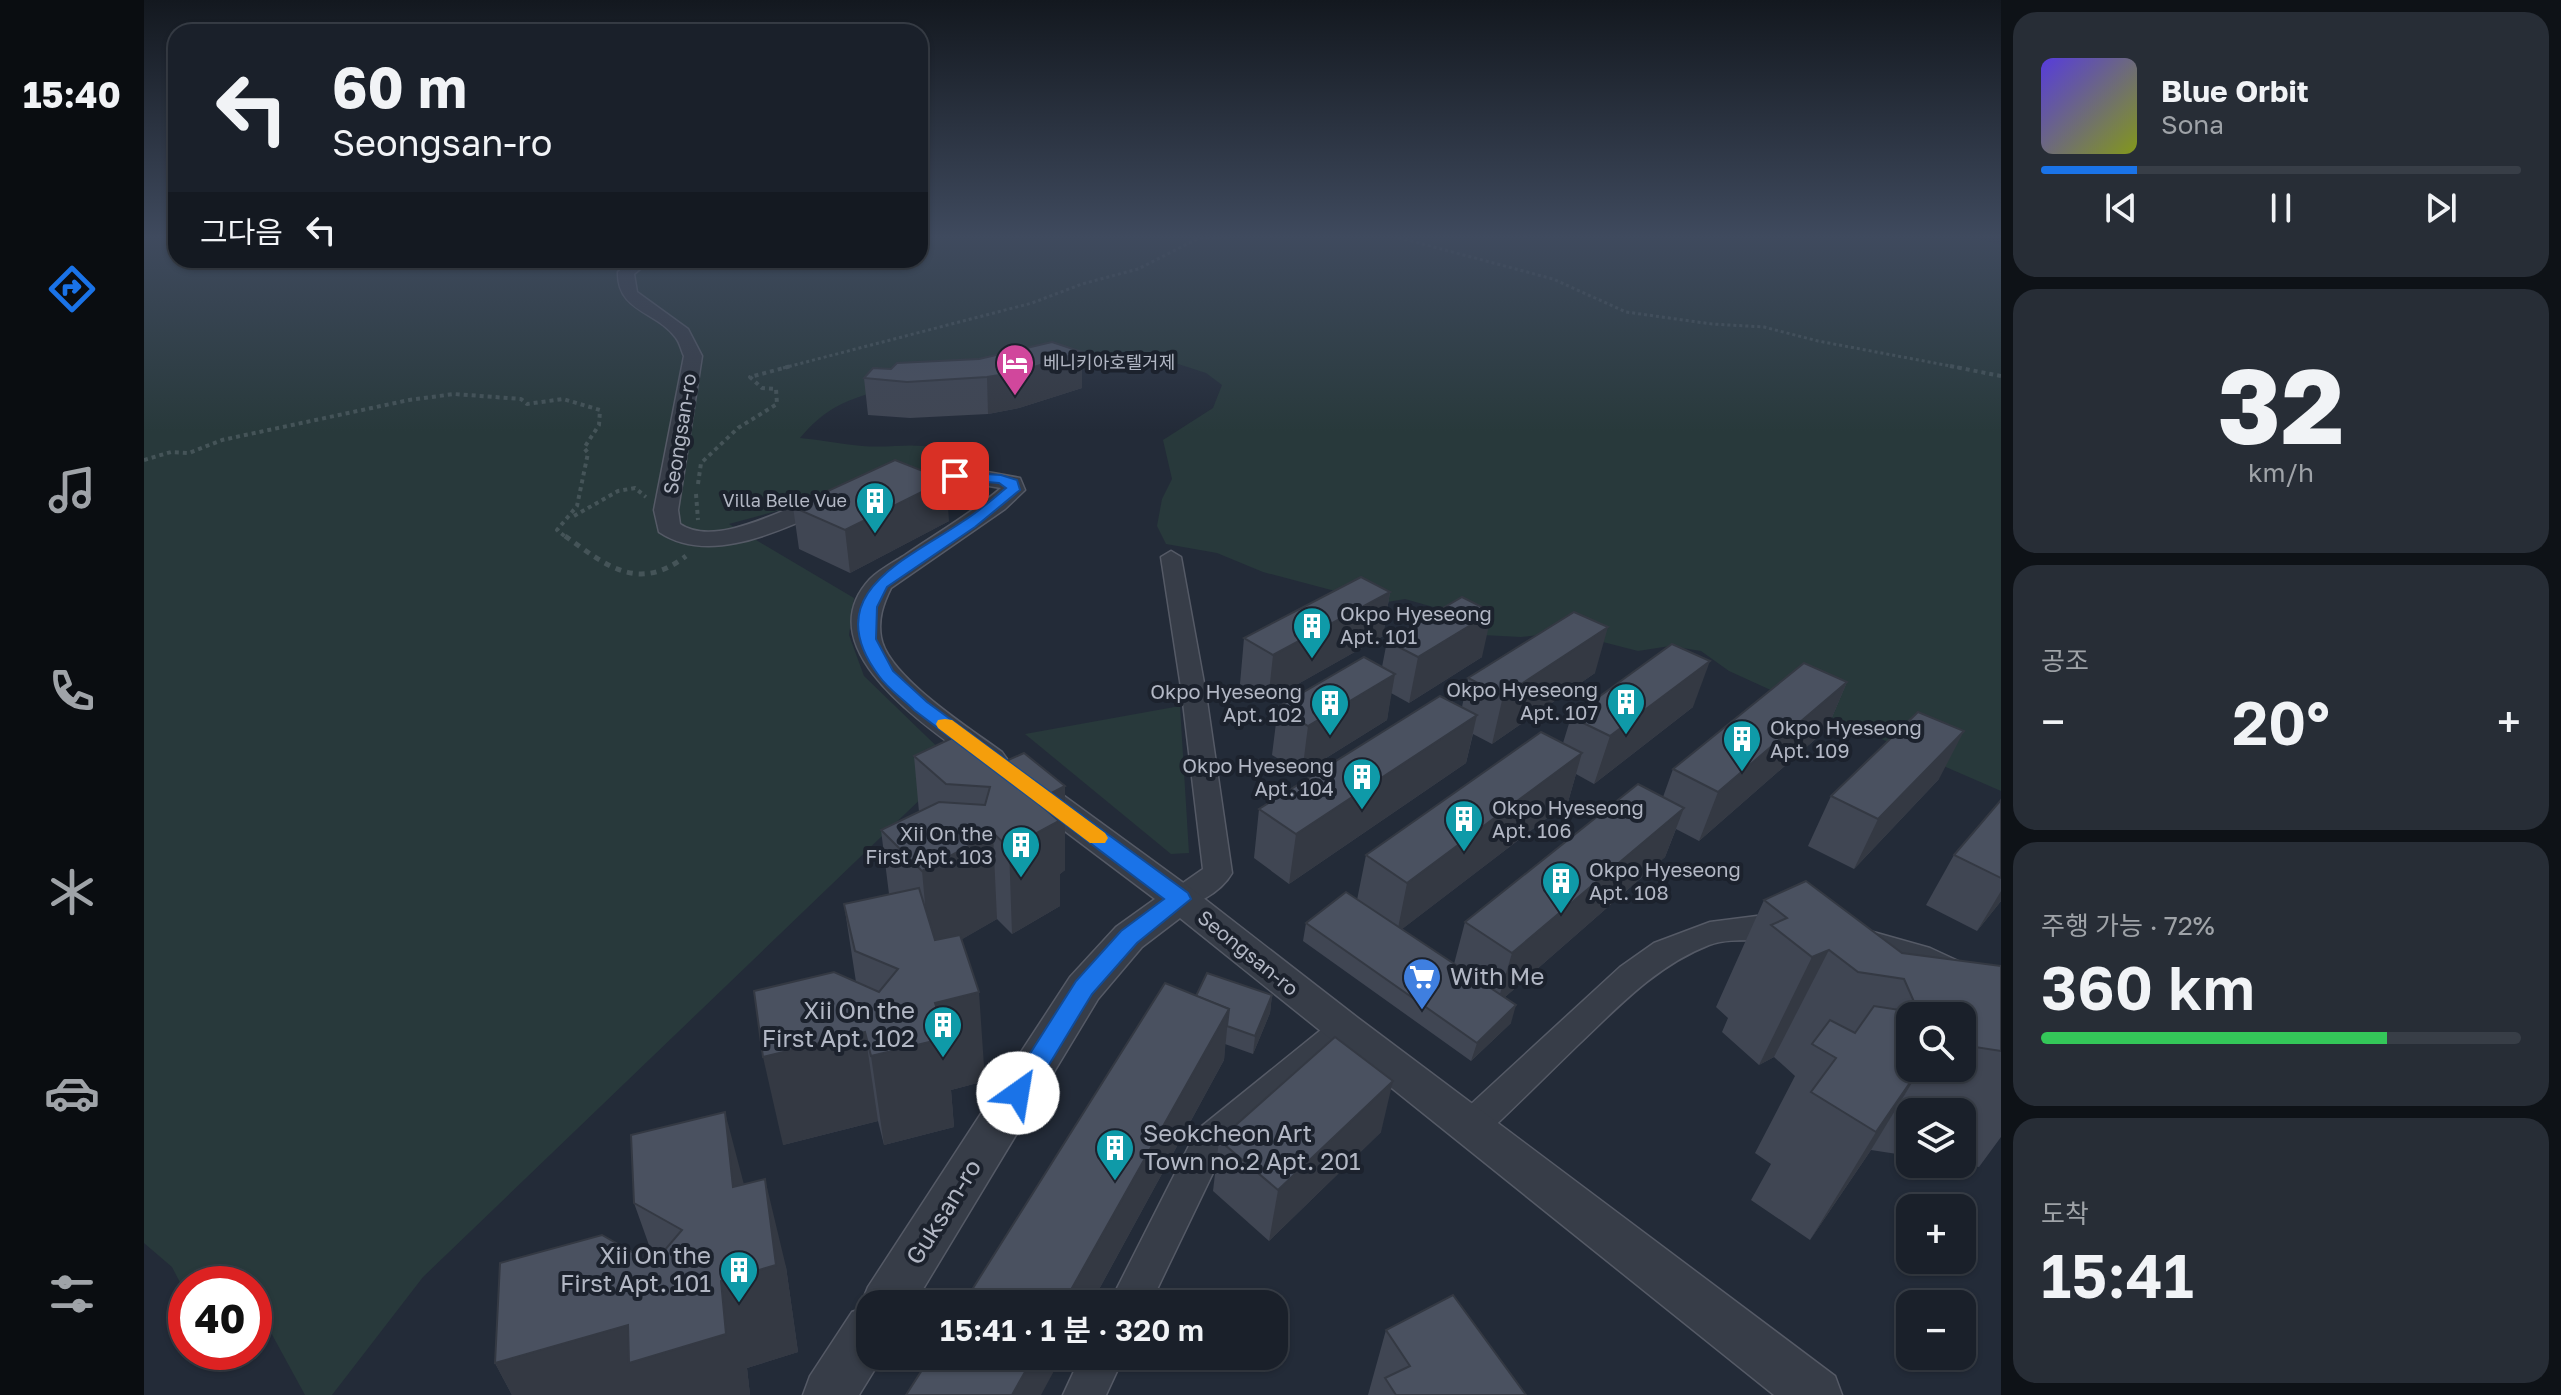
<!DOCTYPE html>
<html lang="ko">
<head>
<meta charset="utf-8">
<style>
  body { margin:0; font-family:"Golos Text","Noto Sans KR",sans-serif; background:#272d36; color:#f1f3f6; height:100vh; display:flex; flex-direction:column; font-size:30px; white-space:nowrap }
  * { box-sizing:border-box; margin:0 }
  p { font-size:26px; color:#9fa3a8 }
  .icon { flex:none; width:44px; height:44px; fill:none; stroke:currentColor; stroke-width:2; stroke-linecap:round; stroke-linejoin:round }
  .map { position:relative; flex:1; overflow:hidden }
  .panel { display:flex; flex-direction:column; gap:12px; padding:12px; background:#0e1217; width:560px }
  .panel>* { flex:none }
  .hud { position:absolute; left:24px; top:24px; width:760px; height:244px; border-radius:24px; box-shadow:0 2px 6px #0004,0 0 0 2px #383e47; background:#1a202a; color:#f1f3f6; overflow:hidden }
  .controls { position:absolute; left:1752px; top:1002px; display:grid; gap:16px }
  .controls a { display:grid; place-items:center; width:80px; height:80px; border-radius:16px; background:#1a202a; box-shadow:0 2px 6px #0004,0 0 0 2px #383e47; font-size:40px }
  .speed { position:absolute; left:24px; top:1266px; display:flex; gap:16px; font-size:40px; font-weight:700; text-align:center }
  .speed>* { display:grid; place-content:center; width:104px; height:104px; border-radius:50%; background:#1a202a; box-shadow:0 2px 6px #0004,0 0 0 2px #383e47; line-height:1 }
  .speed .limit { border:12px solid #d22; background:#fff; color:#111 }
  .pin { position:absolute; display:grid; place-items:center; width:68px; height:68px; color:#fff; margin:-34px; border-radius:16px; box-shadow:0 4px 12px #0006 }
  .me { position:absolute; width:88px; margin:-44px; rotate:32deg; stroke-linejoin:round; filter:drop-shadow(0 0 6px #0008) }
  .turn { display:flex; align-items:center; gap:28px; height:168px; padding:0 32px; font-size:36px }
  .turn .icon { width:104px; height:104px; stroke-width:2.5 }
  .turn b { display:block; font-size:56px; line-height:68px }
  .then { display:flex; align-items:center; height:76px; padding:0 32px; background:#0003; gap:16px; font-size:30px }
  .big { font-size:60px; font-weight:600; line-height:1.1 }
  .panel .widget { flex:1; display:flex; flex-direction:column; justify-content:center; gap:12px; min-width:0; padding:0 28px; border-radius:24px; background:#272d36 }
  .panel .dial { align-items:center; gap:0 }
  .dial b { font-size:104px; line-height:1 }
  .song { display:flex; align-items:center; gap:24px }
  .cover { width:96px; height:96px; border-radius:12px; background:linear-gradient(135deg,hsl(250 70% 55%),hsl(70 70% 35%)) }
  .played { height:8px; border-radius:4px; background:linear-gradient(90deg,#1a73e8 20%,#383e47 20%) }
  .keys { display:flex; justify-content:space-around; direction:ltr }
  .heat { display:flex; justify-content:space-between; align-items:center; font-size:44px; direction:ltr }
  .charge { height:12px; border-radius:6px; background:linear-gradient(90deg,#34c759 72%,#383e47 0) }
  .trip { position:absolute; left:712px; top:1290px; width:432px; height:80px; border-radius:24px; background:#1a202a; box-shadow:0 2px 6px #0004,0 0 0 2px #383e47; font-weight:600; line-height:80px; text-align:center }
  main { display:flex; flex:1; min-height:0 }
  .tab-bar { display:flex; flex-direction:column; width:144px; justify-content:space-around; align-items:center; background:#0a0d11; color:#9fa3a8 }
  .tab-bar .icon { width:56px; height:56px }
  .tab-bar .on { color:#1a73e8 }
  .tab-bar b { font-size:36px; color:#f1f3f6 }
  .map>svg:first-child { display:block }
  .green { fill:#28393b }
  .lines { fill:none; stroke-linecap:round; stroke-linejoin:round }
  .minor-casing { stroke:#555a66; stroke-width:3 }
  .tertiary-casing { stroke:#555a66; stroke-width:3 }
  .path-far2 { stroke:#455458; stroke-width:3; stroke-dasharray:3 3; stroke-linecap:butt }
  .path-far1 { stroke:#455458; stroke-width:4; stroke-dasharray:4 4; stroke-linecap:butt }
  .path { stroke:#455458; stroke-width:5; stroke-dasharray:6 6; stroke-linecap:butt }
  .minor { fill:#373d48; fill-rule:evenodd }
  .tertiary { fill:#373d48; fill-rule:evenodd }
  .wall { fill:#404653; fill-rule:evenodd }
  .shaded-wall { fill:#343943 }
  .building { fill:#4a5160; stroke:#343943; stroke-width:2 }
  .route { fill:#1a73e8; stroke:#114b97; stroke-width:2 }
  .slow { fill:#f59e0b }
  .labels { text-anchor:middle; stroke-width:8; stroke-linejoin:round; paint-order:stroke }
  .far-poi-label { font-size:18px; fill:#b2b7c4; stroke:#1c222d; text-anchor:start }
  .street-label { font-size:20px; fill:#b2b7c4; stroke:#1c222d }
  .poi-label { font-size:20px; fill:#b2b7c4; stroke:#1c222d; text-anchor:start }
  .near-poi-label { font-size:24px; fill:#b2b7c4; stroke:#1c222d; text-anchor:start }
  .near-street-label { font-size:24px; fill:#b2b7c4; stroke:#1c222d }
</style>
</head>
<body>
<main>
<nav class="tab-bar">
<b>15:40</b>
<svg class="icon on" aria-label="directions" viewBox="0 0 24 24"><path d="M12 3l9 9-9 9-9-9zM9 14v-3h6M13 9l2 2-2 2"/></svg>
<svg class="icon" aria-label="music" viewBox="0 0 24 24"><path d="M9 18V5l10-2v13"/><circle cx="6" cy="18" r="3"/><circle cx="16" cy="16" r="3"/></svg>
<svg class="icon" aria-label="phone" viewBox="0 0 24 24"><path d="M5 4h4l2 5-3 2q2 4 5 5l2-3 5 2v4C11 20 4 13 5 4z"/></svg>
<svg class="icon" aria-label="climate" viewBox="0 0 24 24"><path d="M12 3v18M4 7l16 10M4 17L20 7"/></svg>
<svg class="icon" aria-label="car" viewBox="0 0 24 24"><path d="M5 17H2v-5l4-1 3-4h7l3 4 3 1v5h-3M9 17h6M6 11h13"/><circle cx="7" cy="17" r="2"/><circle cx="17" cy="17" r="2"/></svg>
<svg class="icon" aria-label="filters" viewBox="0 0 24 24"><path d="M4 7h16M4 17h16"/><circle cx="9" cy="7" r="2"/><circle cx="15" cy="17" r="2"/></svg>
</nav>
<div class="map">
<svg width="1857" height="1395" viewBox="0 0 1857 1395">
  <rect width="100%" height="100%" fill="#232b38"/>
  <!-- green -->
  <g class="green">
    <path d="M0,236H32V260H776V236H1822L1857,245V791L1673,711L1585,671L1557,651L1526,646L1494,651L1420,632L1377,637L1338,635L1307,612L1261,599L1220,606L1191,591L1119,572L1073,553L1022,544L1013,526L1018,499L1028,479L1019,440L1069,408L1078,385L1062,373L1031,363L961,364L734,391C698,401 680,410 656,438C677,440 697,444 718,446C760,449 779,437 821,460L585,524L710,598L705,635L720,676L812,765L279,1277L188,1395H161L113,1307L110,1308V1284H42V1294L28,1267L0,1243Z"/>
    <polygon points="1036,706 1045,853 1027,854 881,734"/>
  </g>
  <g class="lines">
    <!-- minor casing -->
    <g class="minor-casing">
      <g id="minor">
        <path d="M1027,551L1037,557L1062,694L1088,873C1078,891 1046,912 1026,906L1021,899L1026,892L1059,869L1038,694L1017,557Z"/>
        <path d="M1613,916L1650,921L1654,929L1650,937C1623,945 1593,935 1565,945C1512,966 1476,1005 1435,1044C1403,1075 1371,1107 1338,1138L1326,1142L1314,1138L1308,1127L1314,1116L1476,967L1510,943L1566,922Z"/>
        <polygon points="1722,930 1786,948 1857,981 1857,1007 1765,965 1711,949 1707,941 1711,933"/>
        <polygon points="1200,1017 1212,1021 1216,1030 1212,1039 1079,1152 1006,1304 965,1304 1053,1130 1188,1021"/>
        <polygon points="937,1356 980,1356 962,1395 919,1395"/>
      </g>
    </g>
    <!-- tertiary casing -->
    <g class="tertiary-casing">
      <g id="tertiary">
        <path d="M489,260H507L490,274L493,292L544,329L558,356L534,510L536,524C574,550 647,503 687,493L695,495L699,500L695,505C643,526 569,568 515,532L510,510L540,356C537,350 536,343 532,338C513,311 473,312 474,272Z"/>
        <path d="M827,469L876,478L881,490L861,509L747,588C739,604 734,619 737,637C743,676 827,729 858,752L863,759L858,766L847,769L836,766C789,730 660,650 726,579C735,570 750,562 761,555C793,533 828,513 857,488L827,483L756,489L748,487L745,482L748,477Z"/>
        <polygon points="889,779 901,782 1049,890 1214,1018 1691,1376 1698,1395 1630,1395 1036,918 998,947 954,999 770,1304 726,1304 726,1356 739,1356 715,1395 659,1395 666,1376 708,1312 719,1308 717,1304 724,1287 926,977 972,927 1011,899 877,798 872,790 877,782"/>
      </g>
    </g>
    <!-- path-far2 -->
    <g class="path-far2">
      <polyline points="1249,236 1409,279 1482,312 1568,324 1620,327 1674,341 1817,368"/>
      <polyline points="639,368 888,303 938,284 994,269 1055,238 1097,236"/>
    </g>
    <!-- path-far1 -->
    <g class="path-far1">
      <polyline points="1806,366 1857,376"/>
      <polyline points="0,460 27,452 45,453 78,440 265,400 310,394 377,399 383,404 419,399 456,410 455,425 440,448 444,453 433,506 413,530 423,538"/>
      <polyline points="554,484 557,463 594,428 633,404 632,389 618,388 606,377 647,366"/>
      <polyline points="552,494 554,520"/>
      <polyline points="430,516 474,491 491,488 502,497"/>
    </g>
    <!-- path -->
    <path class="path" d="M421,536C463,566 494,593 542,556"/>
    <!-- minor -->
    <use href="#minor" class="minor"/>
    <!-- tertiary -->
    <use href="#tertiary" class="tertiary"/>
  </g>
  <!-- wall -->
  <g class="wall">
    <polygon points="938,352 938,388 875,408 844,414 766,418 724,415 720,378 747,369 835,359"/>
    <polygon points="649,507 805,521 706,573 655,549"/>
    <polygon points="1246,592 1239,636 1124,701 1096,684 1100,638"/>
    <polygon points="1243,641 1338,657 1265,703 1247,693 1243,720 1158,773 1128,755 1134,707 1238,667"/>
    <polygon points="1451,673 1348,744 1329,734 1322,763 1145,884 1110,858 1115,809 1318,707 1324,678"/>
    <polygon points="1703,682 1683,729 1555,841 1532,829 1521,857 1361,997 1367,1023 1327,1061 1159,941 1162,923 1213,900 1222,855 1419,743 1427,717 1549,707 1450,784 1432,774 1424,802 1258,929 1310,964 1321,922 1519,797 1529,769"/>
    <polygon points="770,756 921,786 921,870 916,874 916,906 868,934 853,919 818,939 841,1081 807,1090 810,1127 740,1145 734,1121 639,1145 712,982 700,904 745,894 737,830 775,812"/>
    <polygon points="1795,779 1710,869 1664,846 1687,796"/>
    <polygon points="1857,800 1857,901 1833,931 1782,905 1810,855"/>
    <path d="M1620,900L1758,953L1857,966V1137L1835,1167L1815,1164H1818V1112H1766V1156L1727,1150L1666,1240L1607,1200L1627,1164L1611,1153L1651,1076L1630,1057L1615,1065L1578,1032L1584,1018L1572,1007ZM1818,1016V1068H1766Z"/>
    <polygon points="1128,995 1126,1013 1109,1054 1081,1044 1080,1060 947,1304 819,1304 1052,996"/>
    <polygon points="1237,1132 1125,1241 1069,1191 1075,1140"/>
    <polygon points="600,1185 642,1267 654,1352 603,1368 606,1395 368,1395 351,1363 511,1262 490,1203"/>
    <polygon points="1242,1330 1382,1395 1224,1395"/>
  </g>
  <!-- shaded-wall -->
  <g class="shaded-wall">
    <polygon points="938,352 938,388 875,408 844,414 843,377"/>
    <polygon points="802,480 805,521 706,573 701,530"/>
    <polygon points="1246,592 1239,636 1124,701 1129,655"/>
    <polygon points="1348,612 1338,657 1265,703 1274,657"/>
    <polygon points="1464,627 1451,673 1348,744 1359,696"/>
    <polygon points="1566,661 1549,707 1450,784 1466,736"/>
    <polygon points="1251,674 1243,720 1158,773 1164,726"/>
    <polygon points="1703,682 1683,729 1555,841 1574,792"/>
    <polygon points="1333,715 1322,763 1145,884 1152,834"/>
    <polygon points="1820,731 1795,779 1710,869 1734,819"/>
    <polygon points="1438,753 1424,802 1253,933 1263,883"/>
    <polygon points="921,786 921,870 916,874 916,906 868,934 865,848 892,801"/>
    <polygon points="1540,808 1521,857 1353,1004 1368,953"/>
    <polygon points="849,833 853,919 786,958 778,871"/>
    <polygon points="1857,891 1857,901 1833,931"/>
    <polygon points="1685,950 1630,1057 1615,1065 1668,957"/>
    <polygon points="835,992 841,1081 807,1090 810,1127 740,1145 727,1056 791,1003"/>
    <polygon points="1128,995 1126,1013 1109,1054 1111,1036"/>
    <polygon points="1372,1005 1367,1023 1327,1061 1333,1043"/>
    <polygon points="1085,1009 1080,1060 947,1304 919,1304"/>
    <polygon points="721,1032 734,1121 639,1145 619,1057"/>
    <polygon points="1776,1068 1777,1068 1727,1150 1666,1240 1732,1132"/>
    <polygon points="1249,1081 1237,1132 1125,1241 1134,1190"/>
    <polygon points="581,1112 604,1200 621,1179 642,1267 654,1352 603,1368 606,1395 368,1395 351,1363 577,1281"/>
    <polygon points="890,1356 918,1356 897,1395 868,1395"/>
  </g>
  <!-- building -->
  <g class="building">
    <polygon points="908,342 938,352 874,372 843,377 763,382 720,378 729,368 747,369 753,363 835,359"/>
    <polygon points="751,460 802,480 701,530 649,507"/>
    <polygon points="1217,577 1246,592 1129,655 1100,638"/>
    <polygon points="1318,597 1348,612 1274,657 1243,641"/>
    <polygon points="1430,612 1464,627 1359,696 1324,678"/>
    <polygon points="1528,644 1566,661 1466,736 1427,717"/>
    <polygon points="1220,657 1251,674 1164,726 1134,707"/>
    <polygon points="1660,663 1703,682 1574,792 1529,769"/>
    <polygon points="1296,696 1333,715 1152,834 1115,809"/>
    <polygon points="1774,712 1820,731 1734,819 1687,796"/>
    <polygon points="825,730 862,761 880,753 921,786 892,801 915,821 865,848 849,833 778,871 737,830 795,802 841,805 846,787 802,784 770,756"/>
    <polygon points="1397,732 1438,753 1263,883 1222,855"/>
    <polygon points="1494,784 1540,808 1368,953 1321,922"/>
    <polygon points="1857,800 1857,878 1810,855"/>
    <polygon points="1662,881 1758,953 1857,966 1857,1051 1818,1045 1818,1016 1766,1016 1766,1068 1776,1068 1732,1132 1667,1092 1692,1058 1668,1044 1686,1020 1711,1033 1730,1006 1775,1013 1760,979 1714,972 1685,950 1668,957 1627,925 1643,918 1620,900"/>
    <polygon points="775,888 791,940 816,935 835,992 791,1003 802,1038 727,1056 721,1032 619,1057 610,991 690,972 735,992 754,969 711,951 700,904"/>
    <polygon points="1202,892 1372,1005 1333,1043 1162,923"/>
    <polygon points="1063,973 1128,995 1111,1036 1083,1026 1085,1009 1052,996"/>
    <polygon points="1021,983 1085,1009 919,1304 819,1304"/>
    <polygon points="1191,1037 1249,1081 1134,1190 1075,1140"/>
    <polygon points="581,1112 589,1187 621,1179 632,1265 577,1281 582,1334 485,1363 484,1325 351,1363 356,1263 458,1235 509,1264 538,1230 490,1203 487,1135"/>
    <polygon points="1309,1295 1382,1395 1252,1395 1241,1378 1266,1366 1242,1330"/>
    <polygon points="787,1356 890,1356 868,1395 762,1395"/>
  </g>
  <!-- sky -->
  <linearGradient id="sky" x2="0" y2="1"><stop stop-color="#13181f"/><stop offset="0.55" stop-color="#3f4a5e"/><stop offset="1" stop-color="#3f4a5e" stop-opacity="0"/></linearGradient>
  <rect width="1857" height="431" fill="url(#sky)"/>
  <!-- route -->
  <path class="route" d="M811,472L857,475L873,480L876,490L831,527L743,587L733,607L732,639L749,671L783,702L1044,893L1047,899L993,943L948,994L883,1101L874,1104L865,1101L861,1093L932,981L977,931L1020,899L770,710C759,699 744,689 735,676C673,594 762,560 818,522C834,512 848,500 862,488L855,483L806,479L804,476Z"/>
  <!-- slow -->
  <polygon class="slow" points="801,719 808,720 961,833 964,838 961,843 946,843 794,728 792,724 794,720"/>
  <!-- icons -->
  <defs>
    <g id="hotel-pin" transform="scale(2)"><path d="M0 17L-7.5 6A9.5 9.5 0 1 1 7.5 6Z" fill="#d1479c" stroke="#1c222d"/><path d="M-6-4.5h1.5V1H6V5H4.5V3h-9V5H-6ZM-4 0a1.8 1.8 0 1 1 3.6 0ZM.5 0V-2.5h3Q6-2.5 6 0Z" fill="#fff"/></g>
    <g id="building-pin" transform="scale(2)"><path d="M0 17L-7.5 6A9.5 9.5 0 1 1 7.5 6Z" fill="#0f9aa8" stroke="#1c222d"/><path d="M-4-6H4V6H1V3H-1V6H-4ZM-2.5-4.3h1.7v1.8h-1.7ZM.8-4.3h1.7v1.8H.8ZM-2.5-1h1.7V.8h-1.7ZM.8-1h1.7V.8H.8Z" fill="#fff"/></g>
    <g id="supermarket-pin" transform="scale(2)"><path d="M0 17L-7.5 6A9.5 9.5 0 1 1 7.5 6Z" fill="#3f7fe0" stroke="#1c222d"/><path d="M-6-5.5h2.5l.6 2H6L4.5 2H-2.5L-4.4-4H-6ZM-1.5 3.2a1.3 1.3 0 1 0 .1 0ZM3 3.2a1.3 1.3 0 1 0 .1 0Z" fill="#fff"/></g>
  </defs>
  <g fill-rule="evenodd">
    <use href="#hotel-pin" x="871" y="363"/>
    <use href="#building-pin" x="731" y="501"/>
    <use href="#building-pin" x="1168" y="626"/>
    <use href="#building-pin" x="1482" y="702"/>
    <use href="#building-pin" x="1186" y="703"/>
    <use href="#building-pin" x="1598" y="739"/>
    <use href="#building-pin" x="1218" y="777"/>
    <use href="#building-pin" x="1320" y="819"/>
    <use href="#building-pin" x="877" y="845"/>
    <use href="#building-pin" x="1417" y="881"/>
    <use href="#supermarket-pin" x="1278" y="977"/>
    <use href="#building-pin" x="799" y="1025"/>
    <use href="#building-pin" x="971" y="1148"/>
    <use href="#building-pin" x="595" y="1270"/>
  </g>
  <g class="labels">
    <!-- far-poi labels -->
    <g class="far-poi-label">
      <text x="899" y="369">베니키아호텔거제</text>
      <text x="703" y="507" text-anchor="end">Villa Belle Vue</text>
    </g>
    <!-- street labels -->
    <g class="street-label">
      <text transform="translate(536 434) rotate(-81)" y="7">Seongsan-ro</text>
      <text transform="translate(1104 953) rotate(39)" y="7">Seongsan-ro</text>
    </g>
    <!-- poi labels -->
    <g class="poi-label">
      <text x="1196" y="621">Okpo Hyeseong<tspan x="1196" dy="23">Apt. 101</tspan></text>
      <text x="1454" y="697" text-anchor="end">Okpo Hyeseong<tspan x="1454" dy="23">Apt. 107</tspan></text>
      <text x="1158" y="699" text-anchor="end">Okpo Hyeseong<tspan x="1158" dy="23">Apt. 102</tspan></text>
      <text x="1626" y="735">Okpo Hyeseong<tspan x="1626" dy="23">Apt. 109</tspan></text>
      <text x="1190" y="773" text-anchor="end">Okpo Hyeseong<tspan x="1190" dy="23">Apt. 104</tspan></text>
      <text x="1348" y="815">Okpo Hyeseong<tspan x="1348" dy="23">Apt. 106</tspan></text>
      <text x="849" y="841" text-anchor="end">Xii On the<tspan x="849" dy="23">First Apt. 103</tspan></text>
      <text x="1445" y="877">Okpo Hyeseong<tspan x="1445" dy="23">Apt. 108</tspan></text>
    </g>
    <!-- near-poi labels -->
    <g class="near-poi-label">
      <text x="1306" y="985">With Me</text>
      <text x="771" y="1019" text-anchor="end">Xii On the<tspan x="771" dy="28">First Apt. 102</tspan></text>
      <text x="999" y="1142">Seokcheon Art<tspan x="999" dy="28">Town no.2 Apt. 201</tspan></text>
      <text x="567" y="1264" text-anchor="end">Xii On the<tspan x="567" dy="28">First Apt. 101</tspan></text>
    </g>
    <!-- near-street labels -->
    <g class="near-street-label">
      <text transform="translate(800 1212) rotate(-58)" y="8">Guksan-ro</text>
    </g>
  </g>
</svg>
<div class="controls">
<a><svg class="icon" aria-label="search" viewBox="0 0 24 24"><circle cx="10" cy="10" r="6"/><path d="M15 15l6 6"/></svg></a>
<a><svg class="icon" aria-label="layers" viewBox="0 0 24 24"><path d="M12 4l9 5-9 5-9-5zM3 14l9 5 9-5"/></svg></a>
<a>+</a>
<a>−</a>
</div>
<div class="speed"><div class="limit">40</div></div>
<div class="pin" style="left:811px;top:476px;background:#d93025"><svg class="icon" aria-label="arrive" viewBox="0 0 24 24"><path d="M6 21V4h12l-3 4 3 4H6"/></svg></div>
<svg class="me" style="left:874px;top:1093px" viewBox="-20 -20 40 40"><circle r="19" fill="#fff"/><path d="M0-13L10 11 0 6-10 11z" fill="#1a73e8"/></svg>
<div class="trip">15:41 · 1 분 · 320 m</div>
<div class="hud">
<div class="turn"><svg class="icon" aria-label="left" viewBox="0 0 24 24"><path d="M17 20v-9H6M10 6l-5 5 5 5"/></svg><div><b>60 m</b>Seongsan-ro</div></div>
<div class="then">그다음<svg class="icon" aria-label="left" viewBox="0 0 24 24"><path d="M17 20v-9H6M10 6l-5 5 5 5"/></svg></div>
</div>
</div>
<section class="panel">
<div class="widget">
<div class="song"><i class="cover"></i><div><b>Blue Orbit</b><p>Sona</p></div></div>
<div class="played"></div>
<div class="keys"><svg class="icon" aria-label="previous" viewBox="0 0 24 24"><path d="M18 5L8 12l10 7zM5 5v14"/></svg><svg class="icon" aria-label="pause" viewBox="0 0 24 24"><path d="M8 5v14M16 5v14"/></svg><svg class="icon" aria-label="next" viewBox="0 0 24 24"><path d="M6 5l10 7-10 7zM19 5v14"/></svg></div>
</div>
<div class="widget dial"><b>32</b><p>km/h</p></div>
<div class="widget"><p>공조</p>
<div class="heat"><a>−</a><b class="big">20°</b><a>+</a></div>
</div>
<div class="widget"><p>주행 가능 · 72%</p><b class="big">360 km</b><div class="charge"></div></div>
<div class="widget"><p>도착</p><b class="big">15:41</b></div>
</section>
</main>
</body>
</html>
